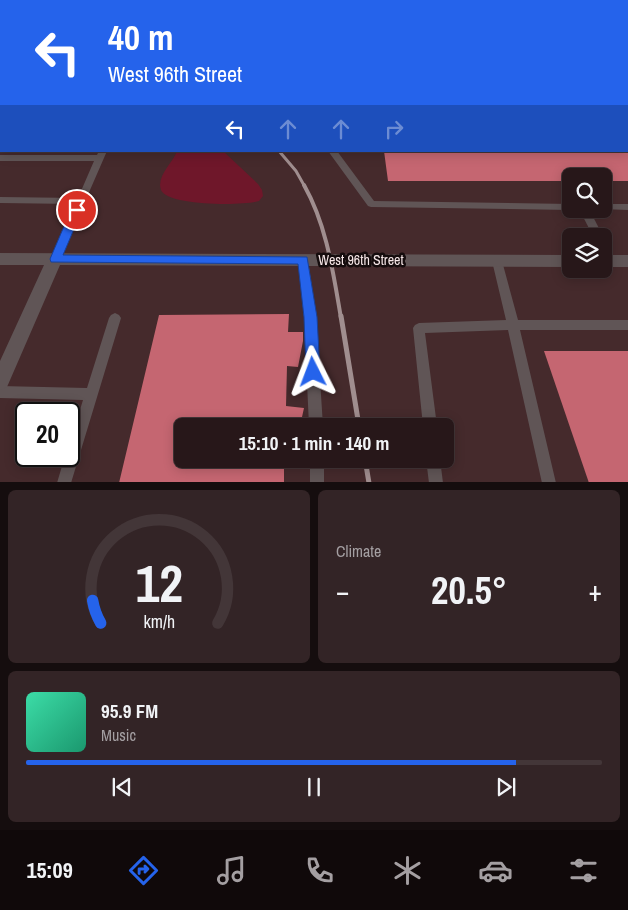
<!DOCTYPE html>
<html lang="en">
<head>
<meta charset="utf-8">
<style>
  body { margin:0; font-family:"Archivo Narrow",sans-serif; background:#332426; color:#f1f3f6; height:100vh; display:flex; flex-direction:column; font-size:19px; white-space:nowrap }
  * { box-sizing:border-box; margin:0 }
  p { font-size:16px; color:#a49fa2 }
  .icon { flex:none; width:28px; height:28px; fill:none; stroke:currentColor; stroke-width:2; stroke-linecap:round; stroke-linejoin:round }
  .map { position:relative; height:482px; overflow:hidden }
  .drawer { display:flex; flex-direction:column; gap:8px; padding:8px; background:#150d0e; flex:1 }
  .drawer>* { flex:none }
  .top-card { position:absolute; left:0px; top:0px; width:629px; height:152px; box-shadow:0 2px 12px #0003,0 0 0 1px #433638; background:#2563eb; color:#fff; overflow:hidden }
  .fabs { position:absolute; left:562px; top:168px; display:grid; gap:10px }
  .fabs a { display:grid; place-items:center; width:50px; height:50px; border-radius:8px; background:#271719; box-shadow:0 2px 12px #0003,0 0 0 1px #433638; font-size:25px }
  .speed { position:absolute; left:15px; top:402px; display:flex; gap:10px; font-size:25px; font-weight:700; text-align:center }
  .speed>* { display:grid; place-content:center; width:65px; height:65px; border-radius:50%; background:#271719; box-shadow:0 2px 12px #0003,0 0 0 1px #433638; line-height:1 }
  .speed .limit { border:2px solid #111; border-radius:8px; background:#fff; color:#111 }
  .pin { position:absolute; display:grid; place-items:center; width:42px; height:42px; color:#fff; margin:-21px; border:2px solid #fff; border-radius:50%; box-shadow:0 1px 5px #0007 }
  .me { position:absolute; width:55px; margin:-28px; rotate:357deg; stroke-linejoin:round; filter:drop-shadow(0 0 4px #0008) }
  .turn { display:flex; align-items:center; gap:18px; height:105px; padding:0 25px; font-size:22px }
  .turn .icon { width:65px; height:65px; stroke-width:2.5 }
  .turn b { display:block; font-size:35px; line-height:42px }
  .lanes { display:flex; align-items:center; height:48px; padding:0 25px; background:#0003; justify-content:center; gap:25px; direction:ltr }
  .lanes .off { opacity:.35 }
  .big { font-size:38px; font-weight:700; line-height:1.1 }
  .drawer .widget { flex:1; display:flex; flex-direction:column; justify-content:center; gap:8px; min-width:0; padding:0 18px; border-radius:8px; background:#332426 }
  .drawer .dial { align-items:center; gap:0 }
  .dial svg { height:130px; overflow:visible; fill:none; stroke:#433638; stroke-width:7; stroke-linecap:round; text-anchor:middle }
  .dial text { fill:#f1f3f6; stroke:none }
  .song { display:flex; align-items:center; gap:15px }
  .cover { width:60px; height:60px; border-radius:8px; background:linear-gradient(135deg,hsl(160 70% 55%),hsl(160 70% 35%)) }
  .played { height:5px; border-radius:2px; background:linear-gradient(90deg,#2563eb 85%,#433638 85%) }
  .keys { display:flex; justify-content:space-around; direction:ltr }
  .heat { display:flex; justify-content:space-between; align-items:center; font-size:28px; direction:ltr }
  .drawer .tiles { flex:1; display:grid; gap:8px; grid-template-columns:1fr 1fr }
  .widget:last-child { grid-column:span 2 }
  .trip { position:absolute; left:174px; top:418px; width:280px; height:50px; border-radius:8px; background:#271719; box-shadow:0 2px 12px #0003,0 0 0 1px #433638; font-weight:700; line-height:50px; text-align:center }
  .dock { display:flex; height:80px; justify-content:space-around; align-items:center; background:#10090a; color:#a49fa2 }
  .dock .icon { width:35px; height:35px }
  .dock .selected { color:#2563eb }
  .dock b { font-size:22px; color:#f1f3f6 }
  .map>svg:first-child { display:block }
  .built { fill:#452a2c; fill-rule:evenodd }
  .water { fill:#6f172a }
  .building { fill:#c56671 }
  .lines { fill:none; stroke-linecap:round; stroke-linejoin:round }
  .lane { fill:#605556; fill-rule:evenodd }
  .street { fill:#605556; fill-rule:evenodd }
  .rail-far3 { stroke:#a08e8f; stroke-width:2.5 }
  .rail-far2 { stroke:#a08e8f; stroke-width:3 }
  .rail-far1 { stroke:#a08e8f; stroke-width:4 }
  .rail { stroke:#a08e8f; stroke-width:5 }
  .route { fill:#2563eb; stroke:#184099 }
  .labels { text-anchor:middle; stroke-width:5; stroke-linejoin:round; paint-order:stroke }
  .street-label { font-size:14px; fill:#f7e8e9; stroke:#150c0d }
</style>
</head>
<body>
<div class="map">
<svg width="628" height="483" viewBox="0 0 628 483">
  <rect width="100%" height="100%" fill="#341f21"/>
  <!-- built -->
  <path class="built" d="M0,0L602,1H1V151H628V15V482H0ZM571,176H604V209H571ZM571,236H604V269H571ZM26,414H69V456H26ZM182,426H445V459H182Z"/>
  <!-- water -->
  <path class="water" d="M177,151H223L258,184L262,190L263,196L259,201C244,206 167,206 161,190C156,176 173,163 177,151Z"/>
  <!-- building -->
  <g class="building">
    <polygon points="384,151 628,151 628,181 604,181 604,176 571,176 571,181 388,181"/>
    <polygon points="289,314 288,332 303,332 303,341 298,367 287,366 286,406 304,408 300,426 182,426 182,459 284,459 284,483 119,483 159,315"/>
    <polygon points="544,351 628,351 628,483 589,483"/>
  </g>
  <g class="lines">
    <!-- lane -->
    <g class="lane">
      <polygon points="330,0 336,0 337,1 331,1"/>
      <polygon points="547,0 557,0 558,1 548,1"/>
      <rect x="0" y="65" width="1" height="4"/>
      <polygon points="99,151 107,151 60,259 59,262 51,262 50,259 75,204 0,203 0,197 78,198 94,161 0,161 0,155 97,155"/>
      <polygon points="328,151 337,151 374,201 571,204 571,209 575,209 571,210 371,207 368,206"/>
      <polygon points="604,204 628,204 628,210 601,209 604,209"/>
      <polygon points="579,209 589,209 603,236 593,236"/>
      <path d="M604,244L608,245L616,261L615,264H607C604,257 603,252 604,244Z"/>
      <polygon points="303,256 307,257 308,260 316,317 323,426 309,426 304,317 298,260 299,257"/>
      <polygon points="497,257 501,258 502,261 518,320 628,320 628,330 520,330 556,483 542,483 508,330 425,333 437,426 423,426 413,328 415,325 419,323 506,320 492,261 493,258"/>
      <polygon points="115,313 119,315 121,318 71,483 57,483 65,456 69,456 69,445 83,400 0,398 0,386 87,388 109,318 111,315"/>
      <rect x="310" y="459" width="14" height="24"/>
      <polygon points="426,459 440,459 443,483 429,483"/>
    </g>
    <!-- street -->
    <g class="street">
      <polygon points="577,0 587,0 587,1 578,1"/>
      <polygon points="0,253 571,255 571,267 60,265 7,387 0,390 0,361 44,265 0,265"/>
      <rect x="604" y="255" width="24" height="12"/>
    </g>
    <!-- rail-far3 -->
    <g class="rail-far3">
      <polyline points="28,0 42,1"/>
      <polyline points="70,0 78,1"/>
    </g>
    <!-- rail-far2 -->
    <polyline class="rail-far2" points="279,151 296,171 305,187"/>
    <!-- rail-far1 -->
    <path class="rail-far1" d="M304,185C327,226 333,272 341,318"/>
    <!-- rail -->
    <g class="rail">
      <polyline points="341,316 359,426"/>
      <polyline points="365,459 369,483"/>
    </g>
  </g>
  <!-- route -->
  <polygon class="route" points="77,206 82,210 63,255 307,257 317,317 320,372 318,376 313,378 308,376 306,372 304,317 298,264 51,262 50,259 71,210"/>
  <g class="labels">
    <!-- street labels -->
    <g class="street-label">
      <text x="361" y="265">West 96th Street</text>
    </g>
  </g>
</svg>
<div class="fabs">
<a><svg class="icon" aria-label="search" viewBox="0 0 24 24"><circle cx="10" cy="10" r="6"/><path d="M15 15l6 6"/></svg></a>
<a><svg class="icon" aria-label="layers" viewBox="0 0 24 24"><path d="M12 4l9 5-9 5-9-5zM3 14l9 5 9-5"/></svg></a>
</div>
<div class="speed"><div class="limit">20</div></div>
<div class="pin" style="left:77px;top:210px;background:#d93025"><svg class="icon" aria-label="arrive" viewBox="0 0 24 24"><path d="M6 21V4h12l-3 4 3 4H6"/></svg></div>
<svg class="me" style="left:313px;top:372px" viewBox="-20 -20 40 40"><path d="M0-17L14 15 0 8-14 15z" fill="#2563eb" stroke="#fff" stroke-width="4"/></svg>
<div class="trip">15:10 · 1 min · 140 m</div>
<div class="top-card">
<div class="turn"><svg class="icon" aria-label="left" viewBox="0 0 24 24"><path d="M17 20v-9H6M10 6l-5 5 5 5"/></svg><div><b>40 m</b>West 96th Street</div></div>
<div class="lanes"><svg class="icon" aria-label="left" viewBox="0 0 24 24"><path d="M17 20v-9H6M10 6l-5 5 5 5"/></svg><svg class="icon off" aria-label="ahead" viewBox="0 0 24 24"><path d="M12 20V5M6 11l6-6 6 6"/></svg><svg class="icon off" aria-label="ahead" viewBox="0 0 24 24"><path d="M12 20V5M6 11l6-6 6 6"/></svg><svg class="icon off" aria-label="right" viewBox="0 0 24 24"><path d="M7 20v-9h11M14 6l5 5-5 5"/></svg></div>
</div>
</div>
<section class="drawer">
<div class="tiles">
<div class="widget dial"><svg viewBox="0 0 100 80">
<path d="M14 69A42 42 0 1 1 86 69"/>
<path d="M14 69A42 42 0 0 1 9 55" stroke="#2563eb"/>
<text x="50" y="56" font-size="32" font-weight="700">12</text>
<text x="50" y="72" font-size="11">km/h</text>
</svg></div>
<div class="widget"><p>Climate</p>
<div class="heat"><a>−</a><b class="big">20.5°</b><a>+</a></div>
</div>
<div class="widget">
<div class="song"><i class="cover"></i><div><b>95.9 FM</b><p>Music</p></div></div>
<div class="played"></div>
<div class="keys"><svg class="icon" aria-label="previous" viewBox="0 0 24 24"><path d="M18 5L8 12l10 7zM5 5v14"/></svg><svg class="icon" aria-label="pause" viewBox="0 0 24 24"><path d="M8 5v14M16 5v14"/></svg><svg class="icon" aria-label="next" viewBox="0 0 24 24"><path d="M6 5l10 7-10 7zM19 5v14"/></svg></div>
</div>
</div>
</section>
<nav class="dock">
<b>15:09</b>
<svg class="icon selected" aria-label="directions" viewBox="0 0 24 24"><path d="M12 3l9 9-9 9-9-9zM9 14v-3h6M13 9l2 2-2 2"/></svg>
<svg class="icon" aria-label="music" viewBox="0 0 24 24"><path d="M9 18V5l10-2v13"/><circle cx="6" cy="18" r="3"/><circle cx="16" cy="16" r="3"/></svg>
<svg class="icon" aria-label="phone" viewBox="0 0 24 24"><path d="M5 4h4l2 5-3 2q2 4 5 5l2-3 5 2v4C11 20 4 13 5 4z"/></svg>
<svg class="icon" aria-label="climate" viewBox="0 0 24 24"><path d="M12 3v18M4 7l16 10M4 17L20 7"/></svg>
<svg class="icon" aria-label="car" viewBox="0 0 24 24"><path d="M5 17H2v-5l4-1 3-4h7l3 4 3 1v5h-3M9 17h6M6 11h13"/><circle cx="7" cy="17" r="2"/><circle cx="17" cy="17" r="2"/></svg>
<svg class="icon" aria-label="filters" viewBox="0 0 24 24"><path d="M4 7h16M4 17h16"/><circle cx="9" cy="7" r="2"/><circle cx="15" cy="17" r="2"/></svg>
</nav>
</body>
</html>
